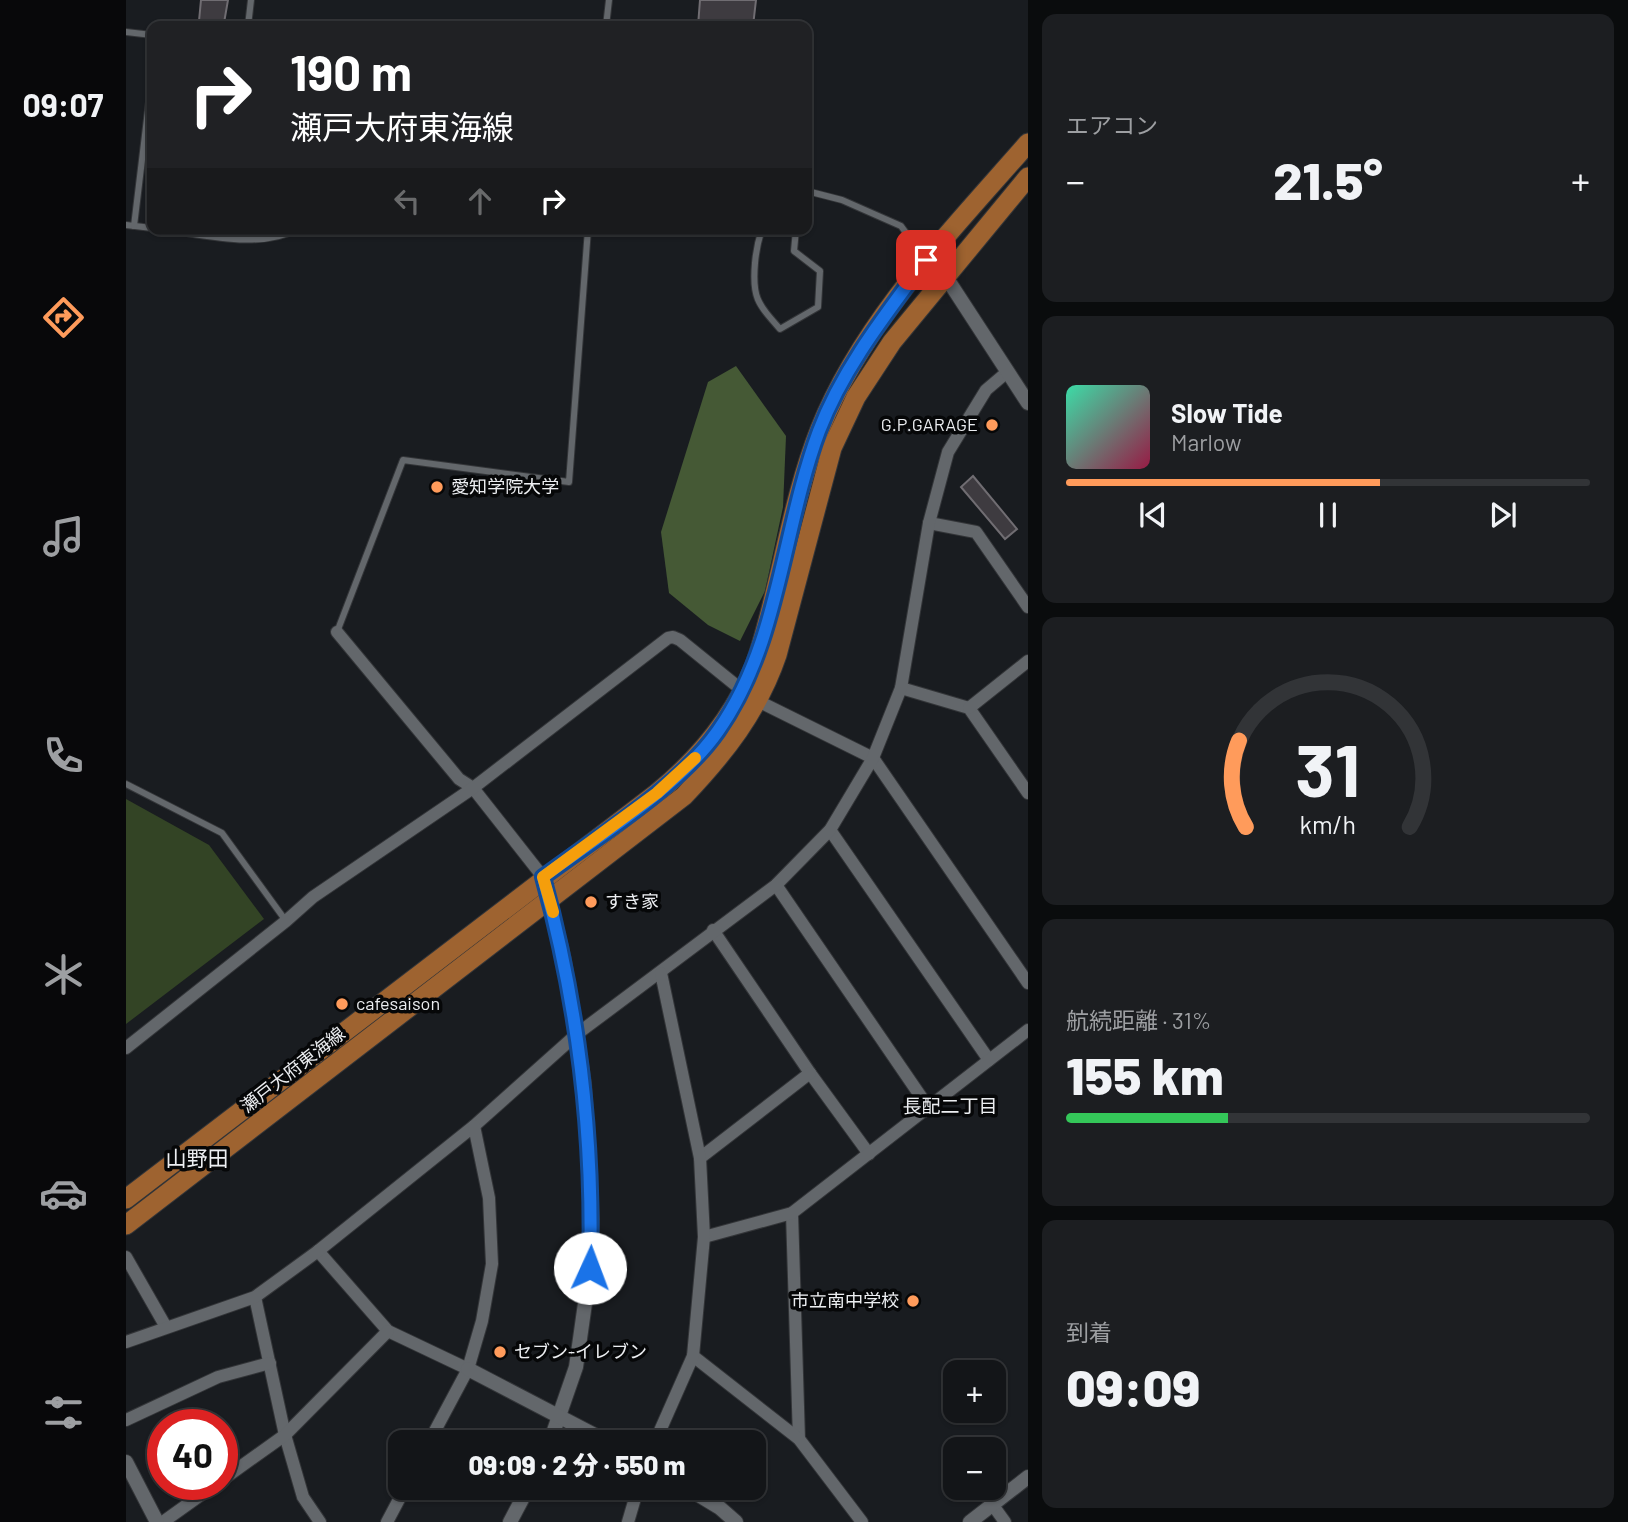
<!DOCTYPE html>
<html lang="ja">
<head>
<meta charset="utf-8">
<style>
  body { margin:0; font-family:Barlow,"Noto Sans JP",sans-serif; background:#1c1e21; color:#f1f3f6; height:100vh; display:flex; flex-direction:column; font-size:26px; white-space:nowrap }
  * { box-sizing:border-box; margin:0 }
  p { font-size:23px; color:#9d9fa2 }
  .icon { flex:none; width:38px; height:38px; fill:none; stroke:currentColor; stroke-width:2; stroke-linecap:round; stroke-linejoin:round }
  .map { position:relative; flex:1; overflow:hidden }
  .sheet { display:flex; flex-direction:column; gap:14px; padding:14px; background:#0a0c0d; width:600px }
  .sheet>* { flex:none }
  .banner { position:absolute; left:21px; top:21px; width:665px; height:214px; border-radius:14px; box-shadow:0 2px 5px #0004,0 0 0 2px #323437; background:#202124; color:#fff; overflow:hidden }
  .fabs { position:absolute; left:817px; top:1360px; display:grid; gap:14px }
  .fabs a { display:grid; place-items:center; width:63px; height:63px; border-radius:14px; background:#131518; box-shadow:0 2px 5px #0004,0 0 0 2px #323437; font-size:35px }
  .speed { position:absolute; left:21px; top:1409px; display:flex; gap:14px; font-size:35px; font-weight:700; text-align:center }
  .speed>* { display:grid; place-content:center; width:91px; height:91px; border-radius:50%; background:#131518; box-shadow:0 2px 5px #0004,0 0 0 2px #323437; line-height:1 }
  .speed .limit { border:10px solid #d22; background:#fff; color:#111 }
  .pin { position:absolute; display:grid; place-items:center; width:60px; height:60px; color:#fff; margin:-30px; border-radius:14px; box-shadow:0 4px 10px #0006 }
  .me { position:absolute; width:77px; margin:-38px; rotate:2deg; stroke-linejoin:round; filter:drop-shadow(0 0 5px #0008) }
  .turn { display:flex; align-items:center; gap:24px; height:147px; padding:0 28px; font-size:32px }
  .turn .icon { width:91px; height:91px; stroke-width:2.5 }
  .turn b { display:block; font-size:49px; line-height:60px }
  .lanes { display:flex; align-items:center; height:66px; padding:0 28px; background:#0003; justify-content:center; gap:35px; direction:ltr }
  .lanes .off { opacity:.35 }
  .big { font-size:52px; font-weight:800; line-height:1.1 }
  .sheet .widget { flex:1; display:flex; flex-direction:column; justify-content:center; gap:10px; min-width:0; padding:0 24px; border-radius:14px; background:#1c1e21 }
  .sheet .dial { align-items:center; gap:0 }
  .dial svg { height:182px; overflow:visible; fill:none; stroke:#323437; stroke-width:7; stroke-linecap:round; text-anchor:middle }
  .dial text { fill:#f1f3f6; stroke:none }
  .song { display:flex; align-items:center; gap:21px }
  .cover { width:84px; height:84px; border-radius:10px; background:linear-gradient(135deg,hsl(160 70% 55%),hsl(340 70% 35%)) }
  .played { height:7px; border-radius:4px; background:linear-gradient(90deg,#ff9b5b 60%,#323437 60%) }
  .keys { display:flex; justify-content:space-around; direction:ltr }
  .heat { display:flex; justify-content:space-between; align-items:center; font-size:38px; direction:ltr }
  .charge { height:10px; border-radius:5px; background:linear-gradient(90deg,#34c759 31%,#323437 0) }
  .trip { position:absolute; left:262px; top:1430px; width:378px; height:70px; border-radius:14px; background:#131518; box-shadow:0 2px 5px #0004,0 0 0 2px #323437; font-weight:800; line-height:70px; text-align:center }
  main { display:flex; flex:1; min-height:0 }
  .tab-bar { display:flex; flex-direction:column; width:126px; justify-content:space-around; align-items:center; background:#08080a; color:#9d9fa2 }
  .tab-bar .icon { width:49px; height:49px }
  .tab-bar .on { color:#ff9b5b }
  .tab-bar b { font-size:32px; color:#f1f3f6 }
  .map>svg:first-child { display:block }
  .green { fill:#334425 }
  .forest { fill:#455935 }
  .building { fill:#3e3b40; stroke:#706d72; stroke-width:2 }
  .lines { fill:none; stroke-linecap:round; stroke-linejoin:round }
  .service-casing { stroke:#333538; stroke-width:8 }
  .minor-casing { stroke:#333538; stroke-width:14 }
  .tertiary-casing { stroke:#333538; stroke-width:16 }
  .primary-casing { stroke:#333538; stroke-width:21 }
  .service { stroke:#63676b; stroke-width:6 }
  .minor { stroke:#63676b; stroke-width:12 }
  .tertiary { stroke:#63676b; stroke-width:14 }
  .primary { stroke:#9e6330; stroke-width:19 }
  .route-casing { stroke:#114b97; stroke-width:18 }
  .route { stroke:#1a73e8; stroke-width:12 }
  .slow { stroke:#f59e0b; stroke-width:12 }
  .poi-dot { fill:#ff9b5b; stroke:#060708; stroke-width:2.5 }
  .labels { text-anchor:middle; stroke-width:7; stroke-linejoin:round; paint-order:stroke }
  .poi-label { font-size:18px; fill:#eceef1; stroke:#060708; text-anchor:start }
  .street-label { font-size:18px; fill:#eceef1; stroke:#060708 }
  .neighbourhood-label { font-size:19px; fill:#eceef1; stroke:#060708 }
  .quarter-label { font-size:21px; fill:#eceef1; stroke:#060708 }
</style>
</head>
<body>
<main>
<nav class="tab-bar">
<b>09:07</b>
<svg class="icon on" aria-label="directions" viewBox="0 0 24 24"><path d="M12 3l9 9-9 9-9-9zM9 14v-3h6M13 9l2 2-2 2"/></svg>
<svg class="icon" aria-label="music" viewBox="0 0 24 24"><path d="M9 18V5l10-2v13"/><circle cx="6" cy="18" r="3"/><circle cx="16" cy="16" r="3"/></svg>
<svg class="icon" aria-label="phone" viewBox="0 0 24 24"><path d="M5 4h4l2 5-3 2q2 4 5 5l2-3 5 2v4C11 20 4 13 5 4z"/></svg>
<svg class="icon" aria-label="climate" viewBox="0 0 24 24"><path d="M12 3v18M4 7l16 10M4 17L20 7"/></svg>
<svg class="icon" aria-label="car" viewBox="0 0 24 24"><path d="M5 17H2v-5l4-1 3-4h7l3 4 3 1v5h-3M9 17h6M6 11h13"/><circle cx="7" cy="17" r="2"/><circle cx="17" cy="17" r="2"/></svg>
<svg class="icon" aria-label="filters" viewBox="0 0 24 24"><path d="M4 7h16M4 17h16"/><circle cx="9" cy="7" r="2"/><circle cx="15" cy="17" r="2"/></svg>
</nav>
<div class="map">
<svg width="902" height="1522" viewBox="0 0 902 1522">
  <rect width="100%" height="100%" fill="#191c20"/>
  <!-- green -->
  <polygon class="green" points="0,799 83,845 138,919 0,1024"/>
  <!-- forest -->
  <polygon class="forest" points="610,366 660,436 657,507 639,591 614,641 582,625 543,593 535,532 582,382"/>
  <!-- building -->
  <g class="building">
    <polygon points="75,0 102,0 98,23 73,21"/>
    <polygon points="574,0 630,0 627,26 572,26"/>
    <polygon points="847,476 891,529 879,539 835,487"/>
  </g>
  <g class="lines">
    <!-- service casing -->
    <g class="service-casing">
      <g id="service">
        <polyline points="122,26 125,0"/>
        <polyline points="480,26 483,0"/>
        <polyline points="0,32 26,35"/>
        <polyline points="681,191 716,200 775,226 799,259"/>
        <polyline points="0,225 26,228"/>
        <polyline points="8,226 26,77"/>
        <path d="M34,229C76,234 133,250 171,229"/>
        <path d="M636,229C632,241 630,251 629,263C626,297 631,303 654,329L692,307L694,271L668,251L670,229"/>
        <polyline points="211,632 277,460 443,482 462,229"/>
        <polyline points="0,784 96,833 160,921"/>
      </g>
    </g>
    <!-- minor casing -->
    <g class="minor-casing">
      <g id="minor">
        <polyline points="803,523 850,532 902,607"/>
        <polyline points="211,632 333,779 347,788 417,877 419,885"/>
        <polyline points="775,688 843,708 902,793"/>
        <polyline points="632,701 747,758 902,983"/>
        <polyline points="843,708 902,661"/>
        <polyline points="704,830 863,1060"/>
        <polyline points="650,885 802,1107"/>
        <polyline points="587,930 684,1073 743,1154"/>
        <polyline points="0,1048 160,921 187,897 347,788 542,638 547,637 554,640 617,691"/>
        <polyline points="574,1158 684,1073"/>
        <polyline points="666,1213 673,1439"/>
        <polyline points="578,1237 666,1213 902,1030"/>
        <polyline points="192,1251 262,1331 342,1369"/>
        <polyline points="0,1257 40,1327"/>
        <polyline points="129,1297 159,1435 177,1497 194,1522"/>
        <polyline points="0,1342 129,1297 192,1251 348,1126 451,1034 650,885 704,830 747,758 775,688 803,523 822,452 860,390 880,373"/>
        <polyline points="567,1356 673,1439 736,1522"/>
        <polyline points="0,1420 92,1377 144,1363"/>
        <polyline points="303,1442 342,1369 356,1321 366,1264 363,1198 348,1126"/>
        <polyline points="529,1442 567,1356 578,1237 574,1158 535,973"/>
        <polyline points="96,1480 159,1435 262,1331"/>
        <polyline points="866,1504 879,1522"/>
        <polyline points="37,1522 90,1484"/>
        <polyline points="261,1522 279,1488"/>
        <polyline points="502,1522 512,1488"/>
      </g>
    </g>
    <!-- tertiary casing -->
    <g class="tertiary-casing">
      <g id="tertiary">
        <polyline points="800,260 820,277 902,403"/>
        <polyline points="423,899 438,960 458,1083 466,1219 464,1268 450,1367 424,1442"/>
        <polyline points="342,1369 482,1442"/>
        <polyline points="0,1462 31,1522"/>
        <polyline points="561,1488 594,1508 610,1522"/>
        <polyline points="384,1522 402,1488"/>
        <polyline points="844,1522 902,1477"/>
      </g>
    </g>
    <!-- primary casing -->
    <g class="primary-casing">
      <g id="primary">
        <path d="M0,1199L531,793C574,758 608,716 629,665C655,588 664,505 694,429C737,321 826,230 902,143"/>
        <path d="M0,1225L558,796C598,754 632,711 651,655L706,448L730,397L766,342L902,177"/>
      </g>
    </g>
    <!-- service -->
    <use href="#service" class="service"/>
    <!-- minor -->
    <use href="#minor" class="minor"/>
    <!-- tertiary -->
    <use href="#tertiary" class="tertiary"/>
    <!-- primary -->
    <use href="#primary" class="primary"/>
  </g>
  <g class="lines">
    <!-- route casing -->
    <g class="route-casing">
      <path id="route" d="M464,1268C468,1135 452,1005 417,877C472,836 553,787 592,731C654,643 656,530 693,431C717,368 760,314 800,260"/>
    </g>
    <!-- route -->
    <use href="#route" class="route"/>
    <!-- slow -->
    <polyline class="slow" points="427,912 417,877 531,793 569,758"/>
  </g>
  <!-- markers -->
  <g class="poi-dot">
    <circle cx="866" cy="425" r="7"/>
    <circle cx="311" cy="487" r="7"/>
    <circle cx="465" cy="902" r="7"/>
    <circle cx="216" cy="1004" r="7"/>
    <circle cx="787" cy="1301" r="7"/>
    <circle cx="374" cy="1352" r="7"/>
  </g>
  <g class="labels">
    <!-- poi labels -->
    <g class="poi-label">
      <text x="852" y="431" text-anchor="end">G.P.GARAGE</text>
      <text x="325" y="493">愛知学院大学</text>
      <text x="479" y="908">すき家</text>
      <text x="230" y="1010">cafesaison</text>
      <text x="773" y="1307" text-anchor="end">市立南中学校</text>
      <text x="388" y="1358">セブン-イレブン</text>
    </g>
    <!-- street labels -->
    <g class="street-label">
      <text transform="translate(167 1070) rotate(-38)" y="6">瀬戸大府東海線</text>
    </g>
    <!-- neighbourhood labels -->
    <g class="neighbourhood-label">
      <text x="824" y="1113">長配二丁目</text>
    </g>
    <!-- quarter labels -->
    <g class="quarter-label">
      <text x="71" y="1166">山野田</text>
    </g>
  </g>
</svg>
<div class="fabs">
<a>+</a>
<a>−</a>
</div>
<div class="speed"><div class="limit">40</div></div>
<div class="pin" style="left:800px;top:260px;background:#d93025"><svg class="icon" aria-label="arrive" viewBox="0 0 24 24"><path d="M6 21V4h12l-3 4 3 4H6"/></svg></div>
<svg class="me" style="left:464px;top:1268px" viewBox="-20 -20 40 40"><circle r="19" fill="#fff"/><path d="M0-13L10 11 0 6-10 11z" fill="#1a73e8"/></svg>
<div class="trip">09:09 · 2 分 · 550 m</div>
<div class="banner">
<div class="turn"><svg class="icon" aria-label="right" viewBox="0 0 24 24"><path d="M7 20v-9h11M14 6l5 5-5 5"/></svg><div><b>190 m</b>瀬戸大府東海線</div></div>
<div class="lanes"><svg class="icon off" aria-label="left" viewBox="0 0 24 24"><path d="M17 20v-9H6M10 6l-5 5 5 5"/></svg><svg class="icon off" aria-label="ahead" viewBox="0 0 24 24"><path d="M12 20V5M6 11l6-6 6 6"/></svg><svg class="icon" aria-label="right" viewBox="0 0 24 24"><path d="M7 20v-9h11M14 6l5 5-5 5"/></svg></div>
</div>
</div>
<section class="sheet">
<div class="widget"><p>エアコン</p>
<div class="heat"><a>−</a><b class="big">21.5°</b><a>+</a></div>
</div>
<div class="widget">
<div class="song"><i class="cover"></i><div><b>Slow Tide</b><p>Marlow</p></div></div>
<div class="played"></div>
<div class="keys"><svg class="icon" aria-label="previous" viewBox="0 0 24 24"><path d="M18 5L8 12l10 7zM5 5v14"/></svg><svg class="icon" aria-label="pause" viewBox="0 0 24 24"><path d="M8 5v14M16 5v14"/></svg><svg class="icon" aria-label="next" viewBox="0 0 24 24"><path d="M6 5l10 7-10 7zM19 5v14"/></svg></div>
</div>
<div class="widget dial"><svg viewBox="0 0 100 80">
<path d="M14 69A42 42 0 1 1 86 69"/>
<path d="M14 69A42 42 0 0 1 11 31" stroke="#ff9b5b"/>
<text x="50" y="56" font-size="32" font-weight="700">31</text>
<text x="50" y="72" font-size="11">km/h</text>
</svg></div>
<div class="widget"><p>航続距離 · 31%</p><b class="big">155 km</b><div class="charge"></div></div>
<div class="widget"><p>到着</p><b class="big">09:09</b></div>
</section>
</main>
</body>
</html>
